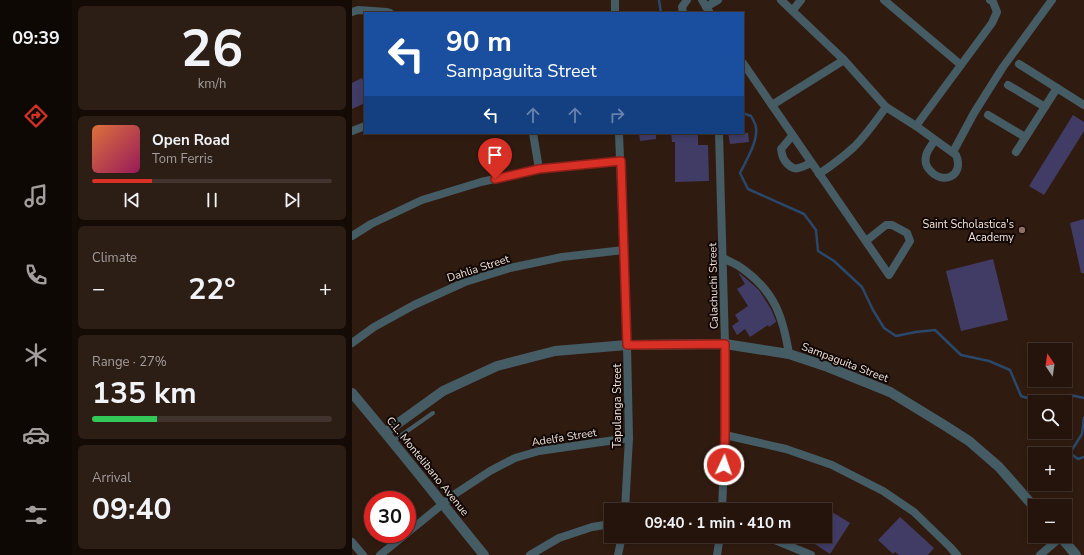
<!DOCTYPE html>
<html lang="en">
<head>
<meta charset="utf-8">
<style>
  body { margin:0; font-family:"Nunito Sans",sans-serif; background:#2c1d15; color:#f1f3f6; height:100vh; display:flex; flex-direction:column; font-size:15px; white-space:nowrap }
  * { box-sizing:border-box; margin:0 }
  p { font-size:13px; color:#a39e9d }
  .icon { flex:none; width:22px; height:22px; fill:none; stroke:currentColor; stroke-width:2; stroke-linecap:round; stroke-linejoin:round }
  .map { position:relative; flex:1; overflow:hidden }
  .side { display:flex; flex-direction:column; gap:6px; padding:6px; background:#140b07; width:280px }
  .side>* { flex:none }
  .top-card { position:absolute; left:12px; top:12px; width:380px; height:122px; border-radius:0px; box-shadow:0 2px 6px #0003,0 0 0 1px #41332d; background:#1a4fa0; color:#fff; overflow:hidden }
  .needle { width:26px; rotate:347deg }
  .fabs { position:absolute; left:676px; top:343px; display:grid; gap:8px }
  .fabs a { display:grid; place-items:center; width:44px; height:44px; border-radius:0px; background:#24140c; box-shadow:0 2px 6px #0003,0 0 0 1px #41332d; font-size:20px }
  .speed { position:absolute; left:12px; top:491px; display:flex; gap:8px; font-size:20px; font-weight:700; text-align:center }
  .speed>* { display:grid; place-content:center; width:52px; height:52px; border-radius:50%; background:#24140c; box-shadow:0 2px 6px #0003,0 0 0 1px #41332d; line-height:1 }
  .speed .limit { border:6px solid #d22; background:#fff; color:#111 }
  .pin { position:absolute; display:grid; place-items:center; width:34px; height:34px; color:#fff; margin:-41px -17px; border-radius:50% 50% 50% 0; rotate:-45deg; box-shadow:0 0 4px #0007 }
  .pin .icon { rotate:45deg }
  .me { position:absolute; width:44px; margin:-22px; rotate:3deg; stroke-linejoin:round; filter:drop-shadow(0 0 3px #0008) }
  .turn { display:flex; align-items:center; gap:14px; height:84px; padding:0 16px; font-size:18px }
  .turn .icon { width:52px; height:52px; stroke-width:2.5 }
  .turn b { display:block; font-size:28px; line-height:34px }
  .lanes { display:flex; align-items:center; height:38px; padding:0 16px; background:#0003; justify-content:center; gap:20px; direction:ltr }
  .lanes .off { opacity:.35 }
  .big { font-size:30px; font-weight:700; line-height:1.1 }
  .side .card { flex:1; display:flex; flex-direction:column; justify-content:center; gap:6px; min-width:0; padding:0 14px; border-radius:6px; background:#2c1d15 }
  .side .dial { align-items:center; gap:0 }
  .dial b { font-size:52px; line-height:1 }
  .song { display:flex; align-items:center; gap:12px }
  .cover { width:48px; height:48px; border-radius:6px; background:linear-gradient(135deg,hsl(20 70% 55%),hsl(330 70% 35%)) }
  .played { height:4px; border-radius:2px; background:linear-gradient(90deg,#d93025 25%,#41332d 25%) }
  .keys { display:flex; justify-content:space-around; direction:ltr }
  .heat { display:flex; justify-content:space-between; align-items:center; font-size:22px; direction:ltr }
  .charge { height:6px; border-radius:3px; background:linear-gradient(90deg,#34c759 27%,#41332d 0) }
  .trip { position:absolute; left:252px; top:503px; width:228px; height:40px; border-radius:0px; background:#24140c; box-shadow:0 2px 6px #0003,0 0 0 1px #41332d; font-weight:700; line-height:40px; text-align:center }
  main { display:flex; flex:1; min-height:0 }
  .menu { display:flex; flex-direction:column; width:72px; justify-content:space-around; align-items:center; background:#0e0805; color:#a39e9d }
  .menu .icon { width:28px; height:28px }
  .menu .current { color:#d93025 }
  .menu b { font-size:18px; color:#f1f3f6 }
  .map>svg:first-child { display:block }
  .lines { fill:none; stroke-linecap:round; stroke-linejoin:round }
  .stream { stroke:#29486b; stroke-width:2.5 }
  .building { fill:#403c66 }
  .service { stroke:#455c65; stroke-width:4 }
  .minor { stroke:#455c65; stroke-width:8 }
  .tertiary { stroke:#455c65; stroke-width:10 }
  .route-casing { stroke:#8d1f18; stroke-width:10 }
  .route { stroke:#d93025; stroke-width:7 }
  .education-dot { fill:#8d6e63; stroke:#110805; stroke-width:1.5 }
  .labels { text-anchor:middle; stroke-width:4; stroke-linejoin:round; paint-order:stroke }
  .poi-label { font-size:11px; fill:#f2e2db; stroke:#110805; text-anchor:end }
  .street-label { font-size:11px; fill:#f2e2db; stroke:#110805 }
</style>
</head>
<body>
<main>
<nav class="menu">
<b>09:39</b>
<svg class="icon current" aria-label="directions" viewBox="0 0 24 24"><path d="M12 3l9 9-9 9-9-9zM9 14v-3h6M13 9l2 2-2 2"/></svg>
<svg class="icon" aria-label="music" viewBox="0 0 24 24"><path d="M9 18V5l10-2v13"/><circle cx="6" cy="18" r="3"/><circle cx="16" cy="16" r="3"/></svg>
<svg class="icon" aria-label="phone" viewBox="0 0 24 24"><path d="M5 4h4l2 5-3 2q2 4 5 5l2-3 5 2v4C11 20 4 13 5 4z"/></svg>
<svg class="icon" aria-label="climate" viewBox="0 0 24 24"><path d="M12 3v18M4 7l16 10M4 17L20 7"/></svg>
<svg class="icon" aria-label="car" viewBox="0 0 24 24"><path d="M5 17H2v-5l4-1 3-4h7l3 4 3 1v5h-3M9 17h6M6 11h13"/><circle cx="7" cy="17" r="2"/><circle cx="17" cy="17" r="2"/></svg>
<svg class="icon" aria-label="filters" viewBox="0 0 24 24"><path d="M4 7h16M4 17h16"/><circle cx="9" cy="7" r="2"/><circle cx="15" cy="17" r="2"/></svg>
</nav>
<section class="side">
<div class="card dial"><b>26</b><p>km/h</p></div>
<div class="card">
<div class="song"><i class="cover"></i><div><b>Open Road</b><p>Tom Ferris</p></div></div>
<div class="played"></div>
<div class="keys"><svg class="icon" aria-label="previous" viewBox="0 0 24 24"><path d="M18 5L8 12l10 7zM5 5v14"/></svg><svg class="icon" aria-label="pause" viewBox="0 0 24 24"><path d="M8 5v14M16 5v14"/></svg><svg class="icon" aria-label="next" viewBox="0 0 24 24"><path d="M6 5l10 7-10 7zM19 5v14"/></svg></div>
</div>
<div class="card"><p>Climate</p>
<div class="heat"><a>−</a><b class="big">22°</b><a>+</a></div>
</div>
<div class="card"><p>Range · 27%</p><b class="big">135 km</b><div class="charge"></div></div>
<div class="card"><p>Arrival</p><b class="big">09:40</b></div>
</section>
<div class="map">
<svg width="732" height="555" viewBox="0 0 732 555">
  <rect width="100%" height="100%" fill="#301b10"/>
  <g class="lines">
    <!-- stream -->
    <g class="stream">
      <polyline points="307,0 309,13"/>
      <path d="M391,112L393,114L399,116C401,120 404,124 404,128C406,141 394,161 388,173L396,189L452,214L464,230L466,251L482,261L510,287L521,310L532,328L544,336L564,332L583,330L609,355L637,361L658,370L669,396L688,402"/>
      <polyline points="694,402 718,395 732,398"/>
      <polyline points="732,418 730,434 718,453 726,459 732,457"/>
    </g>
  </g>
  <!-- building -->
  <g class="building">
    <polygon points="10,78 11,80 13,79 13,103 0,109 0,83"/>
    <polygon points="721,115 732,122 732,131 692,195 677,186"/>
    <polygon points="287,133 304,133 304,139 288,141"/>
    <polygon points="319,133 346,133 346,145 356,145 357,181 323,182 323,142 320,142"/>
    <polygon points="376,133 396,133 397,142 378,144"/>
    <polygon points="732,219 732,273 729,273 718,223"/>
    <polygon points="641,259 656,320 609,331 594,271"/>
    <polygon points="386,272 398,282 407,290 419,309 424,321 424,322 417,327 416,325 398,337 393,329 385,335 380,326 387,321 383,315 396,306 385,289 393,284"/>
    <polygon points="480,512 498,523 478,554 460,542 464,536 473,536 473,522"/>
    <polygon points="548,517 582,548 576,555 547,555 543,552 541,554 526,540"/>
  </g>
  <g class="lines">
    <!-- service -->
    <polyline class="service" points="41,441 81,413"/>
    <!-- minor -->
    <g class="minor">
      <polyline points="263,0 263,13"/>
      <polyline points="350,0 358,13"/>
      <polyline points="429,0 492,60 534,107 564,126 640,23 645,12 641,2 638,0"/>
      <polyline points="532,0 609,65"/>
      <polyline points="354,7 366,0"/>
      <polyline points="441,10 449,0"/>
      <polyline points="0,12 6,10 35,12 38,13"/>
      <polyline points="331,13 330,7 335,0"/>
      <polyline points="391,63 537,275 558,241 555,233 540,225 534,225 514,241"/>
      <polyline points="667,64 732,105"/>
      <polyline points="656,85 693,107"/>
      <polyline points="420,105 492,60"/>
      <polyline points="636,115 673,137"/>
      <path d="M564,126L604,155C613,176 590,187 576,168C574,165 573,160 574,156C575,150 580,145 583,140"/>
      <polyline points="0,131 13,126"/>
      <polyline points="181,133 187,169"/>
      <polyline points="267,133 275,345 277,438 273,510"/>
      <polyline points="367,133 373,344 373,435 370,510"/>
      <path d="M440,136L429,149C430,154 430,157 433,161C442,173 448,168 459,163"/>
      <polyline points="601,152 622,113 651,67 700,0"/>
      <polyline points="664,152 705,88"/>
      <path d="M467,174C479,166 491,157 502,147C514,135 524,121 534,107"/>
      <polyline points="0,236 19,224 70,200 129,182 187,169 269,161"/>
      <path d="M371,258C378,262 385,264 391,269C423,292 431,317 437,354"/>
      <polyline points="0,343 22,327 62,305 113,282 158,268 210,257 272,250"/>
      <polyline points="373,435 434,449 480,465 531,491 562,512 598,547 605,555"/>
      <polyline points="55,533 103,494 138,471 163,458 187,451 277,438"/>
      <polyline points="413,536 459,555"/>
      <polyline points="0,542 11,555"/>
      <polyline points="28,555 54,534"/>
      <polyline points="178,555 207,538 240,527 259,524"/>
      <polyline points="266,555 270,536"/>
      <polyline points="365,555 368,536"/>
      <polyline points="688,555 709,537"/>
    </g>
    <!-- tertiary -->
    <g class="tertiary">
      <path d="M0,393C45,446 88,501 132,555"/>
      <polyline points="34,432 91,391 145,366 203,351 275,345 373,344 437,354 476,367 538,392 592,425 617,441 647,467 683,508"/>
      <polyline points="708,536 724,555"/>
    </g>
  </g>
  <g class="lines">
    <!-- route casing -->
    <g class="route-casing">
      <polyline id="route" points="143,179 187,169 269,161 275,345 373,344 373,435 372,465"/>
    </g>
    <!-- route -->
    <use href="#route" class="route"/>
  </g>
  <!-- markers -->
  <circle class="education-dot" cx="670" cy="230" r="4"/>
  <g class="labels">
    <!-- poi labels -->
    <g class="poi-label">
      <text x="662" y="228">Saint Scholastica's<tspan x="662" dy="13">Academy</tspan></text>
    </g>
    <!-- street labels -->
    <g class="street-label">
      <text transform="translate(126 268) rotate(-18)" y="4">Dahlia Street</text>
      <text transform="translate(361 286) rotate(-91)" y="4">Calachuchi Street</text>
      <text transform="translate(493 362) rotate(21)" y="4">Sampaguita Street</text>
      <text transform="translate(265 406) rotate(-90)" y="4">Tapulanga Street</text>
      <text transform="translate(212 437) rotate(-9)" y="4">Adelfa Street</text>
      <text transform="translate(76 466) rotate(51)" y="4">C.L. Montelibano Avenue</text>
    </g>
  </g>
</svg>
<div class="fabs">
<a><svg class="needle" viewBox="-14 -14 28 28"><path d="M0-13l5 13h-10z" fill="#e53935"/><path d="M0 13l5-13h-10z" fill="#a39e9d"/></svg></a>
<a><svg class="icon" aria-label="search" viewBox="0 0 24 24"><circle cx="10" cy="10" r="6"/><path d="M15 15l6 6"/></svg></a>
<a>+</a>
<a>−</a>
</div>
<div class="speed"><div class="limit">30</div></div>
<div class="pin" style="left:143px;top:179px;background:#d93025"><svg class="icon" aria-label="arrive" viewBox="0 0 24 24"><path d="M6 21V4h12l-3 4 3 4H6"/></svg></div>
<svg class="me" style="left:372px;top:465px" viewBox="-20 -20 40 40"><circle r="17" fill="#d93025" stroke="#fff" stroke-width="3"/><path d="M0-11L8 9 0 5-8 9z" fill="#fff"/></svg>
<div class="trip">09:40 · 1 min · 410 m</div>
<div class="top-card">
<div class="turn"><svg class="icon" aria-label="left" viewBox="0 0 24 24"><path d="M17 20v-9H6M10 6l-5 5 5 5"/></svg><div><b>90 m</b>Sampaguita Street</div></div>
<div class="lanes"><svg class="icon" aria-label="left" viewBox="0 0 24 24"><path d="M17 20v-9H6M10 6l-5 5 5 5"/></svg><svg class="icon off" aria-label="ahead" viewBox="0 0 24 24"><path d="M12 20V5M6 11l6-6 6 6"/></svg><svg class="icon off" aria-label="ahead" viewBox="0 0 24 24"><path d="M12 20V5M6 11l6-6 6 6"/></svg><svg class="icon off" aria-label="right" viewBox="0 0 24 24"><path d="M7 20v-9h11M14 6l5 5-5 5"/></svg></div>
</div>
</div>
</main>
</body>
</html>
